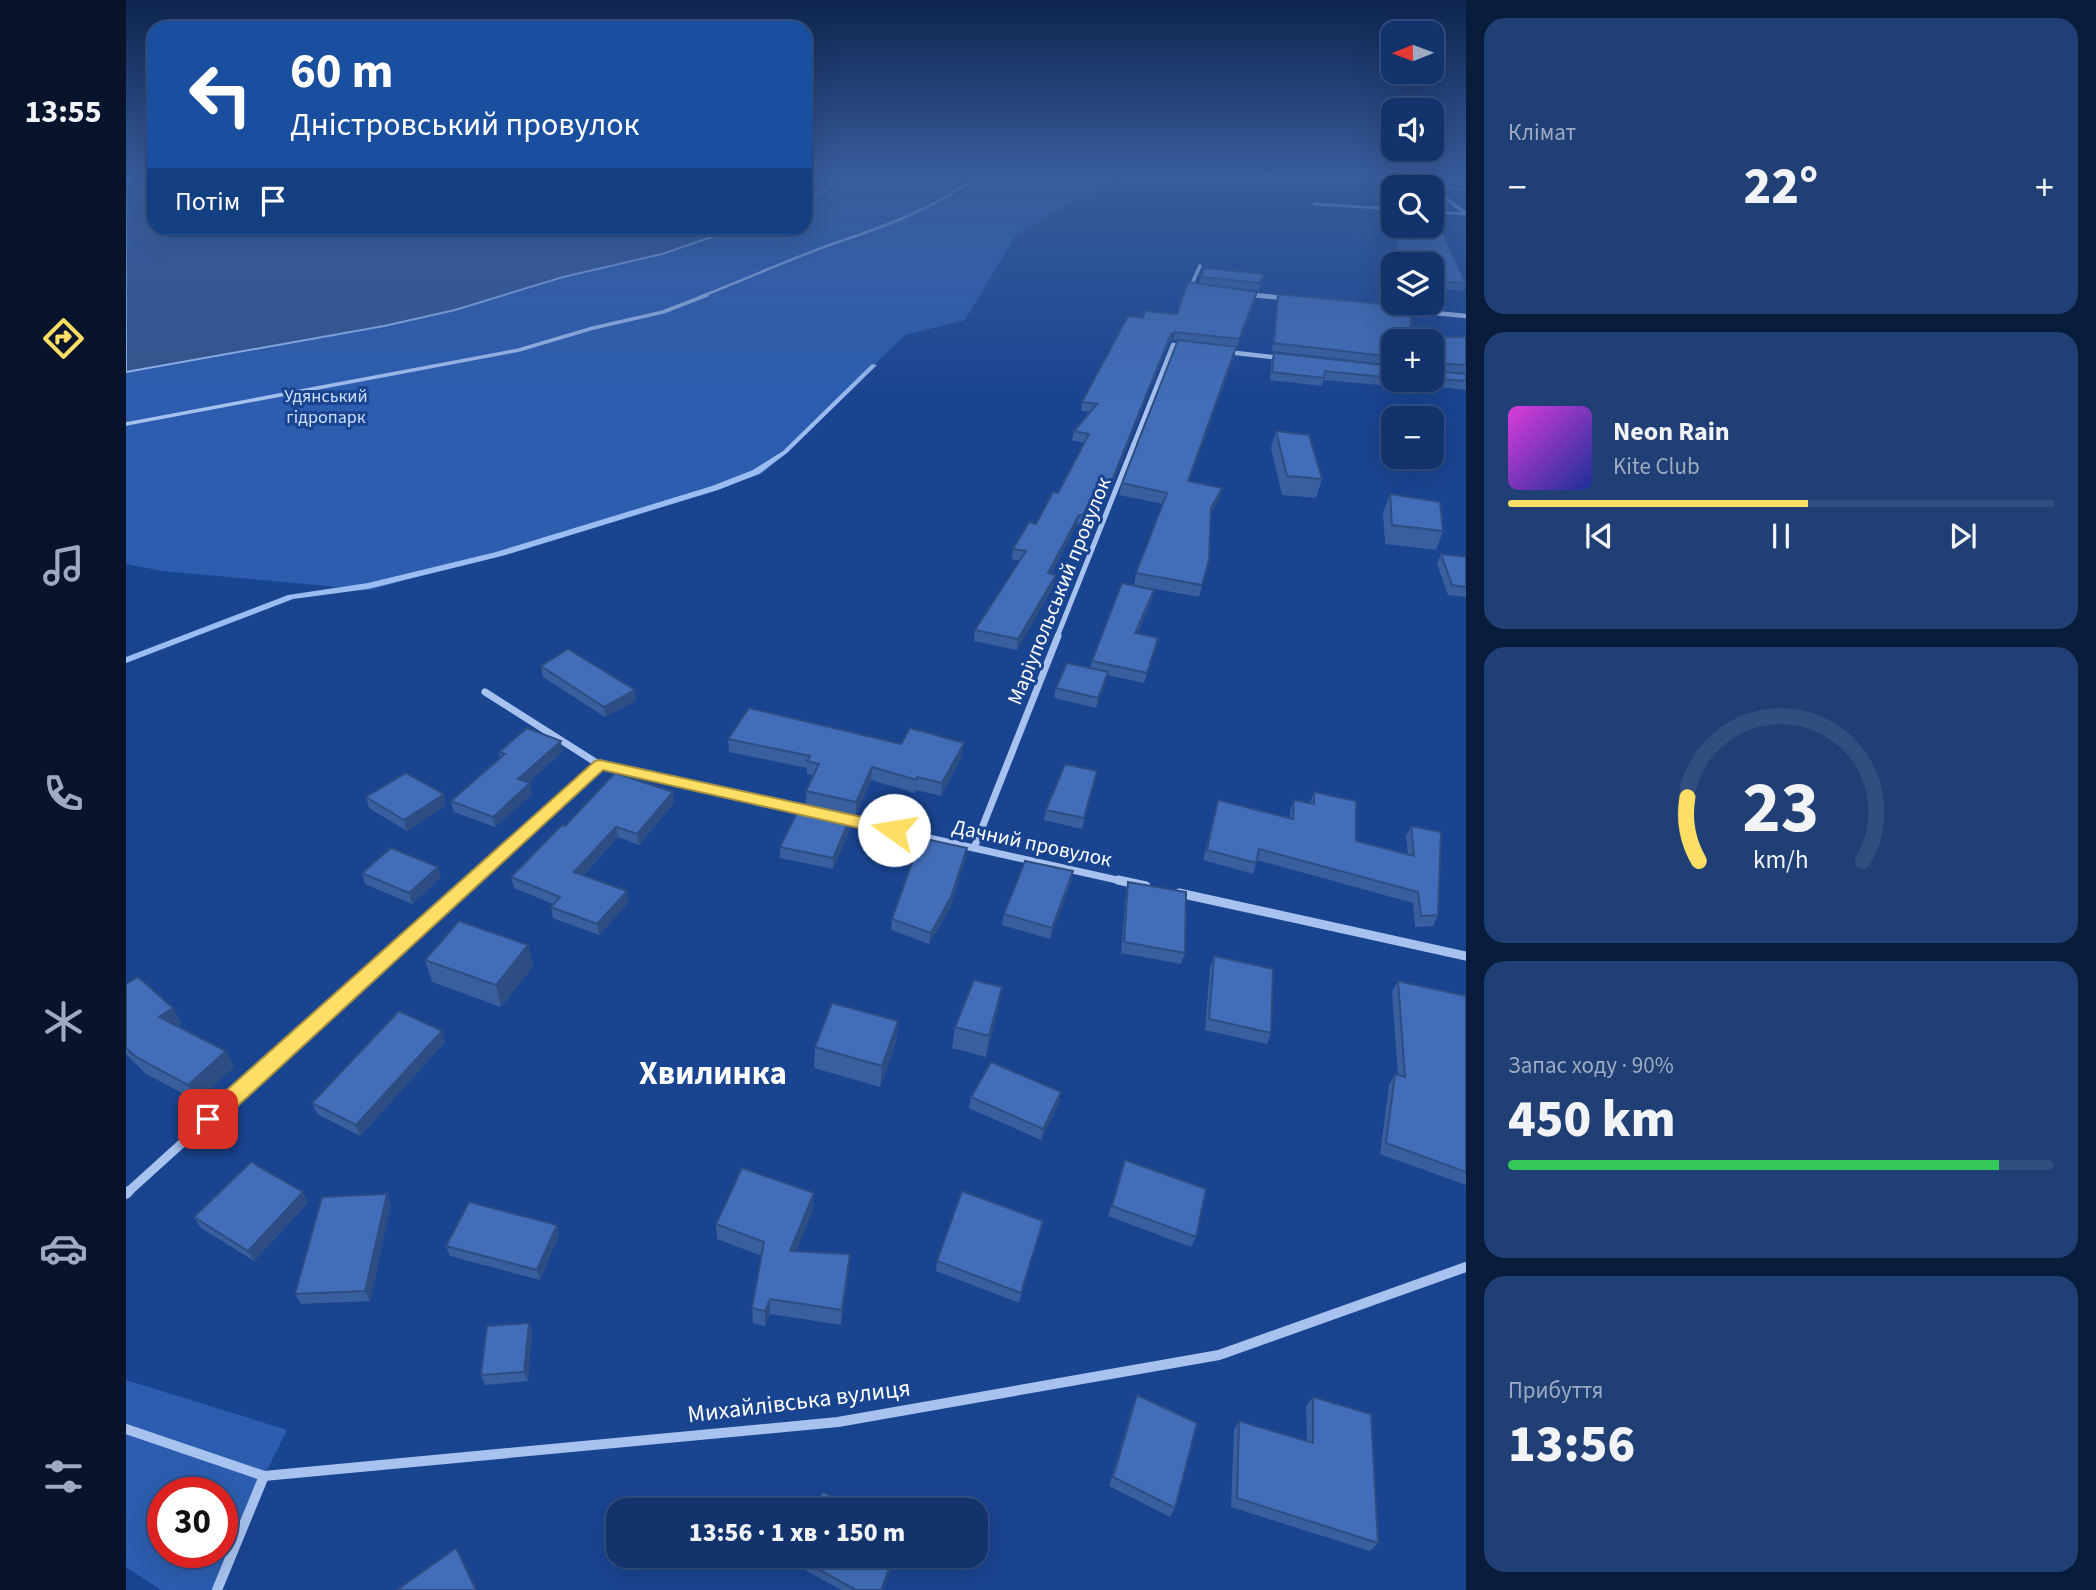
<!DOCTYPE html>
<html lang="uk">
<head>
<meta charset="utf-8">
<style>
  body { margin:0; font-family:"Source Sans 3",sans-serif; background:#203f74; color:#f1f3f6; height:100vh; display:flex; flex-direction:column; font-size:26px; white-space:nowrap }
  * { box-sizing:border-box; margin:0 }
  p { font-size:23px; color:#9daac2 }
  .icon { flex:none; width:38px; height:38px; fill:none; stroke:currentColor; stroke-width:2; stroke-linecap:round; stroke-linejoin:round }
  .map { position:relative; flex:1; overflow:hidden }
  .panel { display:flex; flex-direction:column; gap:18px; padding:18px; background:#0a1c3b; width:630px }
  .panel>* { flex:none }
  .guide { position:absolute; left:21px; top:21px; width:665px; height:214px; border-radius:21px; box-shadow:0 7px 28px #0002,0 0 0 2px #324e7f; background:#1a4fa0; color:#fff; overflow:hidden }
  .needle { width:46px; rotate:269deg }
  .buttons { position:absolute; left:1255px; top:21px; display:grid; gap:14px }
  .buttons a { display:grid; place-items:center; width:63px; height:63px; border-radius:14px; background:#13336c; box-shadow:0 7px 28px #0002,0 0 0 2px #324e7f; font-size:35px }
  .speed { position:absolute; left:21px; top:1477px; display:flex; gap:14px; font-size:35px; font-weight:700; text-align:center }
  .speed>* { display:grid; place-content:center; width:91px; height:91px; border-radius:50%; background:#13336c; box-shadow:0 7px 28px #0002,0 0 0 2px #324e7f; line-height:1 }
  .speed .limit { border:10px solid #d22; background:#fff; color:#111 }
  .pin { position:absolute; display:grid; place-items:center; width:60px; height:60px; color:#fff; margin:-30px; border-radius:14px; box-shadow:0 4px 10px #0006 }
  .me { position:absolute; width:77px; margin:-38px; rotate:283deg; stroke-linejoin:round; filter:drop-shadow(0 0 5px #0008) }
  .turn { display:flex; align-items:center; gap:24px; height:147px; padding:0 28px; font-size:32px }
  .turn .icon { width:91px; height:91px; stroke-width:2.5 }
  .turn b { display:block; font-size:49px; line-height:60px }
  .then { display:flex; align-items:center; height:66px; padding:0 28px; background:#0003; gap:14px; font-size:26px }
  .big { font-size:52px; font-weight:800; line-height:1.1 }
  .panel .tile { flex:1; display:flex; flex-direction:column; justify-content:center; gap:10px; min-width:0; padding:0 24px; border-radius:21px; background:#203f74 }
  .panel .dial { align-items:center; gap:0 }
  .dial svg { height:182px; overflow:visible; fill:none; stroke:#324e7f; stroke-width:7; stroke-linecap:round; text-anchor:middle }
  .dial text { fill:#f1f3f6; stroke:none }
  .song { display:flex; align-items:center; gap:21px }
  .cover { width:84px; height:84px; border-radius:10px; background:linear-gradient(135deg,hsl(300 70% 55%),hsl(230 70% 35%)) }
  .played { height:7px; border-radius:4px; background:linear-gradient(90deg,#ffde65 55%,#324e7f 55%) }
  .keys { display:flex; justify-content:space-around; direction:ltr }
  .heat { display:flex; justify-content:space-between; align-items:center; font-size:38px; direction:ltr }
  .charge { height:10px; border-radius:5px; background:linear-gradient(90deg,#34c759 90%,#324e7f 0) }
  .trip { position:absolute; left:480px; top:1498px; width:382px; height:70px; border-radius:21px; background:#13336c; box-shadow:0 7px 28px #0002,0 0 0 2px #324e7f; font-weight:800; line-height:70px; text-align:center }
  main { display:flex; flex:1; min-height:0 }
  .menu { display:flex; flex-direction:column; width:126px; justify-content:space-around; align-items:center; background:#08142b; color:#9daac2 }
  .menu .icon { width:49px; height:49px }
  .menu .active { color:#ffde65 }
  .menu b { font-size:32px; color:#f1f3f6 }
  .map>svg:first-child { display:block }
  .green { fill:#2c5daf; fill-rule:evenodd }
  .water { fill:#34538c; stroke:#9abcf1; stroke-width:2 }
  .lines { fill:none; stroke-linecap:round; stroke-linejoin:round }
  .stream { fill:#9abcf1; fill-rule:evenodd }
  .lane-far1 { stroke:#a7c2ef; stroke-width:2.5 }
  .lane { stroke:#a7c2ef; stroke-width:3.5 }
  .street-far5 { stroke:#a7c2ef; stroke-width:3.5 }
  .street-far4 { stroke:#a7c2ef; stroke-width:4.5 }
  .street-far3 { stroke:#a7c2ef; stroke-width:5 }
  .street-far2 { stroke:#a7c2ef; stroke-width:7 }
  .street-far1 { stroke:#a7c2ef; stroke-width:9 }
  .street { stroke:#a7c2ef; stroke-width:10 }
  .wall { fill:#395f9f }
  .shaded-wall { fill:#2e4d82 }
  .building { fill:#426eb9; stroke:#2e4d82; stroke-width:2 }
  .route { fill:#ffde65; stroke:#a69042; stroke-width:2 }
  .labels { text-anchor:middle; stroke-width:6; stroke-linejoin:round; paint-order:stroke }
  .far-park-label { font-size:18px; fill:#cedffb; stroke:#194490 }
  .street-label { font-size:21px; fill:#fff; stroke:#194490 }
  .near-street-label { font-size:24px; fill:#fff; stroke:#194490 }
  .near-district-label { font-size:33px; font-weight:bold; fill:#fff; stroke:#194490 }
</style>
</head>
<body>
<main>
<nav class="menu">
<b>13:55</b>
<svg class="icon active" aria-label="directions" viewBox="0 0 24 24"><path d="M12 3l9 9-9 9-9-9zM9 14v-3h6M13 9l2 2-2 2"/></svg>
<svg class="icon" aria-label="music" viewBox="0 0 24 24"><path d="M9 18V5l10-2v13"/><circle cx="6" cy="18" r="3"/><circle cx="16" cy="16" r="3"/></svg>
<svg class="icon" aria-label="phone" viewBox="0 0 24 24"><path d="M5 4h4l2 5-3 2q2 4 5 5l2-3 5 2v4C11 20 4 13 5 4z"/></svg>
<svg class="icon" aria-label="climate" viewBox="0 0 24 24"><path d="M12 3v18M4 7l16 10M4 17L20 7"/></svg>
<svg class="icon" aria-label="car" viewBox="0 0 24 24"><path d="M5 17H2v-5l4-1 3-4h7l3 4 3 1v5h-3M9 17h6M6 11h13"/><circle cx="7" cy="17" r="2"/><circle cx="17" cy="17" r="2"/></svg>
<svg class="icon" aria-label="filters" viewBox="0 0 24 24"><path d="M4 7h16M4 17h16"/><circle cx="9" cy="7" r="2"/><circle cx="15" cy="17" r="2"/></svg>
</nav>
<div class="map">
<svg width="1340" height="1590" viewBox="0 0 1340 1590">
  <rect width="100%" height="100%" fill="#194490"/>
  <!-- green -->
  <g class="green">
    <polygon points="0,178 28,178 28,228 679,228 679,178 998,178 982,183 890,235 839,320 779,335 636,474 245,590 37,571 0,564"/>
    <path d="M0,1380L161,1430L138,1476L90,1590H35L0,1567ZM37,1493H96V1552H37Z"/>
  </g>
  <!-- water -->
  <g class="water">
    <polygon points="0,178 28,178 28,228 612,228 536,254 437,277 329,310 258,326 0,372"/>
    <polygon points="679,178 721,178 679,201"/>
  </g>
  <g class="lines">
    <!-- stream -->
    <g class="stream">
      <polygon points="1287,178 1294,178 1340,190 1340,192"/>
      <polygon points="746,364 751,365 661,453 633,474 592,490 376,556 242,589 167,599 0,663 0,657 162,595 242,583 370,552 586,486 627,470 657,451"/>
    </g>
    <!-- lane-far1 -->
    <g class="lane-far1">
      <polyline points="1188,204 1267,209"/>
      <polyline points="1306,212 1340,214"/>
      <path d="M576,296C623,278 670,256 718,240C765,224 808,208 849,178"/>
    </g>
    <!-- lane -->
    <polyline class="lane" points="0,424 393,350 467,328 537,312 581,295"/>
    <!-- street-far5 -->
    <g class="street-far5">
      <polyline points="1340,179 1316,181 1311,191 1340,214"/>
      <polyline points="1064,288 1074,266"/>
      <polyline points="1121,294 1143,296"/>
    </g>
    <!-- street-far4 -->
    <g class="street-far4">
      <polyline points="1126,295 1158,298"/>
      <polyline points="1278,310 1340,316"/>
      <polyline points="1101,352 1155,358"/>
      <polyline points="1007,446 1047,345 1058,347"/>
    </g>
    <!-- street-far3 -->
    <polyline class="street-far3" points="931,637 1008,444"/>
    <!-- street-far2 -->
    <g class="street-far2">
      <polyline points="359,692 474,765 682,811"/>
      <polyline points="718,819 1000,882"/>
      <polyline points="848,848 932,636"/>
      <polyline points="345,882 474,765"/>
    </g>
    <!-- street-far1 -->
    <g class="street-far1">
      <polyline points="992,880 1020,886"/>
      <polyline points="1053,893 1340,956"/>
      <polyline points="1,1193 347,880"/>
    </g>
    <!-- street -->
    <g class="street">
      <polyline points="0,1194 3,1191"/>
      <polyline points="0,1429 138,1476 712,1422 1093,1355 1340,1267"/>
      <polyline points="91,1590 138,1476"/>
    </g>
  </g>
  <!-- wall -->
  <g class="wall">
    <polygon points="1271,226 1306,226 1340,283 1338,291 1306,288 1306,264 1269,264"/>
    <polygon points="1138,274 1133,290 1092,286 1129,300 1111,347 1110,347 1108,357 1063,481 1093,499 1084,515 1080,572 1073,597 1008,585 1010,573 1037,504 993,495 996,483 1052,341 1048,340 1043,342 983,492 972,490 956,525 951,524 925,574 928,585 891,650 848,641 849,630 894,561 886,559 887,549 910,524 932,493 958,443 946,440 948,431 964,412 955,411 956,402 1017,318 1051,314 1073,284 1075,277"/>
    <polygon points="1255,288 1267,290 1267,303 1283,303 1282,305 1252,302"/>
    <polygon points="1152,294 1284,337 1340,337 1340,373 1320,372 1340,374 1340,390 1277,383 1276,387 1198,380 1196,386 1144,380 1145,361 1148,353 1267,366 1267,380 1306,380 1306,341 1267,341 1267,365 1146,351 1151,302"/>
    <polygon points="1150,431 1196,479 1190,498 1156,495 1145,448"/>
    <polygon points="1264,494 1317,531 1310,550 1259,544 1257,513"/>
    <polygon points="1315,554 1340,557 1340,597 1322,595 1311,564"/>
    <polygon points="1026,600 1011,634 1030,648 1018,683 981,675 970,708 928,698 930,688 964,668 966,661"/>
    <polygon points="415,666 509,690 510,701 479,717 417,677"/>
    <polygon points="602,739 775,744 836,756 815,796 790,790 789,793 745,780 730,815 680,804 680,791 688,776 681,774 681,768 603,752"/>
    <polygon points="437,751 402,783 404,783 406,794 369,827 328,812 325,801 374,758 373,752"/>
    <polygon points="969,781 956,829 918,820 920,810"/>
    <polygon points="1188,792 1230,841 1282,854 1280,837 1285,826 1312,915 1307,926 1289,927 1287,903 1131,860 1127,874 1077,860 1092,800 1164,818 1164,811 1168,800 1184,803"/>
    <polygon points="240,797 320,805 281,831 243,808"/>
    <polygon points="548,803 513,845 492,837 457,876 503,902 473,935 427,918 425,907 427,904 388,888 385,877 439,826"/>
    <polygon points="725,816 725,827 707,869 654,858 654,847"/>
    <polygon points="841,848 839,859 824,908 803,944 765,930 766,919"/>
    <polygon points="236,873 315,877 286,904 239,884"/>
    <polygon points="945,882 924,939 876,925 878,914"/>
    <polygon points="1002,882 1059,953 1055,964 995,953 1000,893"/>
    <polygon points="402,945 407,966 375,1007 306,982 299,960"/>
    <polygon points="1088,956 1145,1033 1141,1044 1079,1030 1084,967"/>
    <polygon points="1272,981 1340,996 1340,1185 1254,1154 1263,1085 1269,1074 1272,1075 1266,992"/>
    <polygon points="0,984 47,1008 55,1024 52,1027 100,1051 108,1067 71,1101 20,1074 0,1054"/>
    <polygon points="872,1008 860,1057 826,1048 829,1027"/>
    <polygon points="772,1021 770,1042 754,1087 688,1068 689,1047"/>
    <polygon points="316,1031 319,1042 234,1136 191,1114 186,1103"/>
    <polygon points="935,1092 933,1103 915,1140 843,1108 845,1097"/>
    <polygon points="999,1160 1070,1237 1065,1247 982,1216"/>
    <polygon points="688,1193 687,1209 670,1251 723,1269 715,1325 644,1314 639,1326 627,1323 626,1308 636,1256 591,1239 590,1224"/>
    <polygon points="182,1203 128,1261 75,1228 68,1217"/>
    <polygon points="265,1204 244,1301 175,1304 169,1294"/>
    <polygon points="917,1221 893,1303 810,1271 811,1261"/>
    <polygon points="431,1225 433,1235 414,1280 324,1256 320,1246"/>
    <polygon points="403,1323 406,1332 402,1381 359,1385 355,1375"/>
    <polygon points="1011,1395 1049,1508 1044,1517 983,1486 1007,1405"/>
    <polygon points="1187,1397 1252,1543 1244,1551 1105,1507 1108,1430 1113,1421 1181,1441 1180,1406"/>
    <polygon points="668,1556 770,1556 757,1590 715,1590 668,1564"/>
  </g>
  <!-- shaded-wall -->
  <g class="shaded-wall">
    <polygon points="1131,292 1129,300 1111,347 1113,339"/>
    <polygon points="1049,332 1048,340 1043,342 983,492 985,483 1045,334"/>
    <polygon points="1110,347 1108,357 1059,492 1062,481"/>
    <polygon points="974,480 972,490 956,525 957,515"/>
    <polygon points="1096,488 1093,499 1082,520 1085,508"/>
    <polygon points="953,515 951,524 920,583 922,573"/>
    <polygon points="930,575 928,585 891,650 892,639"/>
    <polygon points="1028,590 1026,600 1007,643 1009,633"/>
    <polygon points="1032,638 1030,648 1018,683 1021,673"/>
    <polygon points="982,672 980,682 970,708 972,698"/>
    <polygon points="509,690 510,701 479,717 478,707"/>
    <polygon points="435,741 437,751 394,790 392,779"/>
    <polygon points="838,743 836,756 815,796 816,783"/>
    <polygon points="746,767 745,780 730,815 730,802"/>
    <polygon points="404,783 406,794 369,827 367,817"/>
    <polygon points="547,792 548,803 513,845 511,834"/>
    <polygon points="318,794 320,805 281,831 278,820"/>
    <polygon points="725,816 725,827 707,869 707,858"/>
    <polygon points="490,827 492,837 450,883 448,872"/>
    <polygon points="841,848 839,859 824,908 803,944 805,933"/>
    <polygon points="312,867 315,877 286,904 283,893"/>
    <polygon points="947,871 945,882 924,939 926,928"/>
    <polygon points="501,891 503,902 473,935 471,924"/>
    <polygon points="402,945 407,966 375,1007 370,985"/>
    <polygon points="876,987 872,1008 860,1057 863,1036"/>
    <polygon points="47,1008 55,1024 42,1033 33,1017"/>
    <polygon points="772,1021 770,1042 754,1087 756,1066"/>
    <polygon points="316,1031 319,1042 234,1136 230,1125"/>
    <polygon points="100,1051 108,1067 71,1101 62,1085"/>
    <polygon points="935,1092 933,1103 915,1140 917,1129"/>
    <polygon points="177,1192 182,1203 128,1261 122,1251"/>
    <polygon points="688,1193 687,1209 664,1266 664,1251"/>
    <polygon points="261,1194 265,1204 244,1301 239,1291"/>
    <polygon points="431,1225 433,1235 414,1280 411,1270"/>
    <polygon points="724,1254 723,1269 715,1325 716,1310"/>
    <polygon points="644,1299 644,1314 639,1326 639,1311"/>
    <polygon points="403,1323 406,1332 402,1381 398,1372"/>
    <polygon points="768,1556 770,1556 757,1590 755,1590"/>
  </g>
  <!-- building -->
  <g class="building">
    <polygon points="1306,225 1314,226 1340,284 1306,280 1306,264 1271,264 1272,226 1306,226"/>
    <polygon points="1079,268 1138,274 1134,283 1075,277"/>
    <polygon points="1062,282 1131,292 1113,339 1049,332 1045,334 985,483 974,480 957,515 953,515 922,573 930,575 892,639 849,630 900,551 887,549 903,522 910,524 927,492 932,493 963,434 948,431 971,404 956,402 1002,316 1017,318 1019,311 1051,314"/>
    <polygon points="1255,288 1267,290 1267,296 1254,295"/>
    <polygon points="1152,294 1285,307 1284,337 1340,337 1340,365 1306,363 1306,341 1267,341 1267,357 1148,343"/>
    <polygon points="1052,340 1110,347 1062,481 1096,488 1085,508 1083,560 1076,585 1010,573 1041,493 996,483"/>
    <polygon points="1148,353 1267,366 1267,378 1199,371 1198,378 1146,372"/>
    <polygon points="1306,369 1309,371 1340,374 1340,381 1306,378"/>
    <polygon points="1150,431 1183,435 1196,479 1161,476"/>
    <polygon points="1264,494 1314,502 1317,531 1266,525"/>
    <polygon points="1315,554 1340,557 1340,587 1326,585"/>
    <polygon points="996,583 1028,590 1009,633 1032,638 1021,673 966,661"/>
    <polygon points="442,649 509,690 478,707 415,666"/>
    <polygon points="941,663 982,672 972,698 930,688"/>
    <polygon points="623,708 775,744 784,728 838,743 816,783 791,777 791,780 746,767 730,802 680,791 693,764 681,761 684,756 602,739"/>
    <polygon points="401,728 435,741 392,779 404,783 367,817 325,801 379,754 373,752"/>
    <polygon points="939,764 971,771 958,818 920,810"/>
    <polygon points="280,773 318,794 278,820 240,797"/>
    <polygon points="489,773 547,792 511,834 490,827 448,872 501,891 471,924 425,907 434,897 385,877 436,825 439,826"/>
    <polygon points="1188,792 1230,801 1230,841 1288,856 1285,826 1315,832 1312,915 1295,916 1292,892 1133,849 1130,863 1081,850 1092,800 1167,819 1168,800 1188,804"/>
    <polygon points="675,805 725,816 707,858 654,847"/>
    <polygon points="795,838 841,848 825,897 805,933 766,919"/>
    <polygon points="265,848 312,867 283,893 236,873"/>
    <polygon points="899,861 947,871 926,928 878,914"/>
    <polygon points="1002,882 1060,892 1059,953 998,942"/>
    <polygon points="333,921 402,945 370,985 299,960"/>
    <polygon points="1088,956 1147,969 1145,1033 1083,1019"/>
    <polygon points="12,977 47,1008 33,1017 100,1051 62,1085 10,1057 0,1048 0,984"/>
    <polygon points="848,980 876,987 863,1036 829,1027"/>
    <polygon points="1272,981 1340,996 1340,1172 1260,1143 1269,1074 1279,1077"/>
    <polygon points="706,1003 772,1021 756,1066 689,1047"/>
    <polygon points="273,1011 316,1031 230,1125 186,1103"/>
    <polygon points="865,1062 935,1092 917,1129 845,1097"/>
    <polygon points="999,1160 1080,1189 1070,1237 986,1206"/>
    <polygon points="125,1162 177,1192 122,1251 68,1217"/>
    <polygon points="616,1168 688,1193 664,1251 724,1254 716,1310 644,1299 639,1311 626,1308 638,1242 590,1224"/>
    <polygon points="836,1191 917,1221 895,1293 811,1261"/>
    <polygon points="261,1194 239,1291 169,1294 196,1197"/>
    <polygon points="343,1202 431,1225 411,1270 320,1246"/>
    <polygon points="403,1323 398,1372 355,1375 361,1326"/>
    <polygon points="1011,1395 1071,1423 1049,1508 987,1477"/>
    <polygon points="1187,1397 1245,1414 1252,1543 1111,1498 1113,1421 1187,1443"/>
    <polygon points="697,1492 731,1510 688,1510"/>
    <polygon points="330,1548 350,1590 271,1590"/>
    <polygon points="668,1556 768,1556 755,1590 730,1590"/>
  </g>
  <!-- sky -->
  <linearGradient id="sky" x2="0" y2="1"><stop stop-color="#0e254f"/><stop offset="0.44" stop-color="#385c9c"/><stop offset="1" stop-color="#385c9c" stop-opacity="0"/></linearGradient>
  <rect width="1340" height="401" fill="url(#sky)"/>
  <!-- route -->
  <polygon class="route" points="474,760 768,824 776,830 768,836 477,770 90,1126 82,1128 75,1126 72,1119 75,1113 469,761"/>
  <g class="labels">
    <!-- far-park labels -->
    <g class="far-park-label">
      <text x="200" y="402">Удянський<tspan x="200" dy="21">гідропарк</tspan></text>
    </g>
    <!-- street labels -->
    <g class="street-label">
      <text transform="translate(933 591) rotate(-68)" y="7">Маріупольський провулок</text>
      <text transform="translate(906 843) rotate(12)" y="7">Дачний провулок</text>
    </g>
    <!-- near-street labels -->
    <g class="near-street-label">
      <text transform="translate(673 1401) rotate(-7)" y="8">Михайлівська вулиця</text>
    </g>
    <!-- near-district labels -->
    <g class="near-district-label">
      <text x="587" y="1084">Хвилинка</text>
    </g>
  </g>
</svg>
<div class="buttons">
<a><svg class="needle" viewBox="-14 -14 28 28"><path d="M0-13l5 13h-10z" fill="#e53935"/><path d="M0 13l5-13h-10z" fill="#9daac2"/></svg></a>
<a><svg class="icon" aria-label="sound" viewBox="0 0 24 24"><path d="M4 9h4l5-4v14l-5-4H4zM17 9q2 3 0 6"/></svg></a>
<a><svg class="icon" aria-label="search" viewBox="0 0 24 24"><circle cx="10" cy="10" r="6"/><path d="M15 15l6 6"/></svg></a>
<a><svg class="icon" aria-label="layers" viewBox="0 0 24 24"><path d="M12 4l9 5-9 5-9-5zM3 14l9 5 9-5"/></svg></a>
<a>+</a>
<a>−</a>
</div>
<div class="speed"><div class="limit">30</div></div>
<div class="pin" style="left:82px;top:1119px;background:#d93025"><svg class="icon" aria-label="arrive" viewBox="0 0 24 24"><path d="M6 21V4h12l-3 4 3 4H6"/></svg></div>
<svg class="me" style="left:768px;top:830px" viewBox="-20 -20 40 40"><circle r="19" fill="#fff"/><path d="M0-13L10 11 0 6-10 11z" fill="#ffde65"/></svg>
<div class="trip">13:56 · 1 хв · 150 m</div>
<div class="guide">
<div class="turn"><svg class="icon" aria-label="left" viewBox="0 0 24 24"><path d="M17 20v-9H6M10 6l-5 5 5 5"/></svg><div><b>60 m</b>Дністровський провулок</div></div>
<div class="then">Потім<svg class="icon" aria-label="arrive" viewBox="0 0 24 24"><path d="M6 21V4h12l-3 4 3 4H6"/></svg></div>
</div>
</div>
<section class="panel">
<div class="tile"><p>Клімат</p>
<div class="heat"><a>−</a><b class="big">22°</b><a>+</a></div>
</div>
<div class="tile">
<div class="song"><i class="cover"></i><div><b>Neon Rain</b><p>Kite Club</p></div></div>
<div class="played"></div>
<div class="keys"><svg class="icon" aria-label="previous" viewBox="0 0 24 24"><path d="M18 5L8 12l10 7zM5 5v14"/></svg><svg class="icon" aria-label="pause" viewBox="0 0 24 24"><path d="M8 5v14M16 5v14"/></svg><svg class="icon" aria-label="next" viewBox="0 0 24 24"><path d="M6 5l10 7-10 7zM19 5v14"/></svg></div>
</div>
<div class="tile dial"><svg viewBox="0 0 100 80">
<path d="M14 69A42 42 0 1 1 86 69"/>
<path d="M14 69A42 42 0 0 1 9 41" stroke="#ffde65"/>
<text x="50" y="56" font-size="32" font-weight="700">23</text>
<text x="50" y="72" font-size="11">km/h</text>
</svg></div>
<div class="tile"><p>Запас ходу · 90%</p><b class="big">450 km</b><div class="charge"></div></div>
<div class="tile"><p>Прибуття</p><b class="big">13:56</b></div>
</section>
</main>
</body>
</html>
